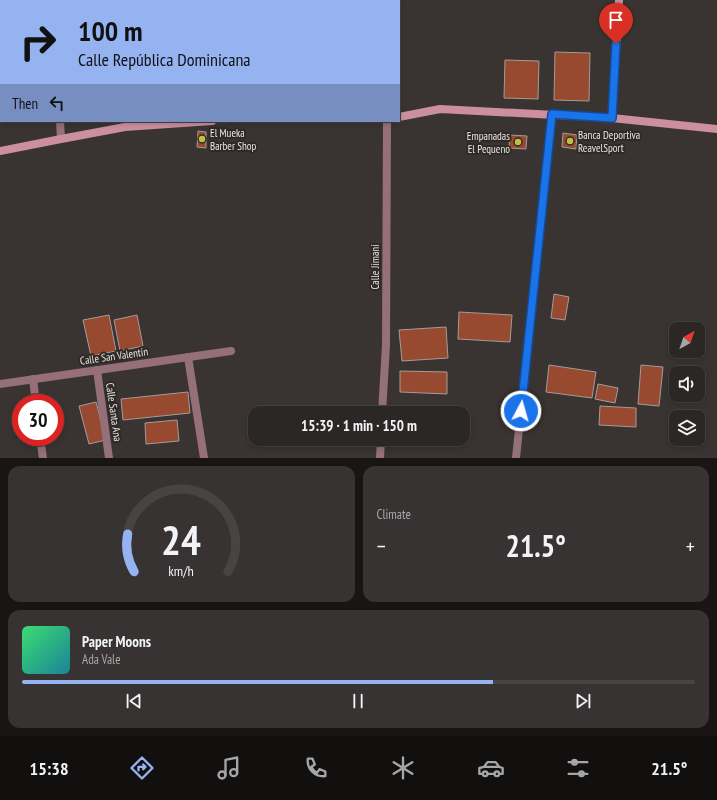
<!DOCTYPE html>
<html lang="en">
<head>
<meta charset="utf-8">
<style>
  body { margin:0; font-family:"PT Sans Narrow",sans-serif; background:#373332; color:#f1f3f6; height:100vh; display:flex; flex-direction:column; font-size:15px; white-space:nowrap }
  * { box-sizing:border-box; margin:0 }
  p { font-size:13px; color:#a6a5a7 }
  .icon { flex:none; width:22px; height:22px; fill:none; stroke:currentColor; stroke-width:2; stroke-linecap:round; stroke-linejoin:round }
  .map { position:relative; height:458px; overflow:hidden }
  .drawer { display:flex; flex-direction:column; gap:8px; padding:8px; background:#181514; flex:1 }
  .drawer>* { flex:none }
  .top-card { position:absolute; left:0px; top:0px; width:400px; height:122px; box-shadow:0 2px 6px #0003,0 0 0 1px #474442; background:#95b2f1; color:#111; overflow:hidden }
  .needle { width:26px; rotate:40deg }
  .fabs { position:absolute; left:669px; top:322px; display:grid; gap:8px }
  .fabs a { display:grid; place-items:center; width:36px; height:36px; border-radius:8px; background:#2b2725; box-shadow:0 2px 6px #0003,0 0 0 1px #474442; font-size:20px }
  .speed { position:absolute; left:12px; top:394px; display:flex; gap:8px; font-size:20px; font-weight:700; text-align:center }
  .speed>* { display:grid; place-content:center; width:52px; height:52px; border-radius:50%; background:#2b2725; box-shadow:0 2px 6px #0003,0 0 0 1px #474442; line-height:1 }
  .speed .limit { border:6px solid #d22; background:#fff; color:#111 }
  .pin { position:absolute; display:grid; place-items:center; width:34px; height:34px; color:#fff; margin:-41px -17px; border-radius:50% 50% 50% 0; rotate:-45deg; box-shadow:0 0 4px #0007 }
  .pin .icon { rotate:45deg }
  .me { position:absolute; width:44px; margin:-22px; rotate:6deg; stroke-linejoin:round; filter:drop-shadow(0 0 3px #0008) }
  .turn { display:flex; align-items:center; gap:14px; height:84px; padding:0 12px; font-size:18px }
  .turn .icon { width:52px; height:52px; stroke-width:2.5 }
  .turn b { display:block; font-size:28px; line-height:34px }
  .then { display:flex; align-items:center; height:38px; padding:0 12px; background:#0003; gap:8px; font-size:15px }
  .big { font-size:30px; font-weight:700; line-height:1.1 }
  .drawer .card { flex:1; display:flex; flex-direction:column; justify-content:center; gap:6px; min-width:0; padding:0 14px; border-radius:12px; background:#373332 }
  .drawer .dial { align-items:center; gap:0 }
  .dial svg { height:104px; overflow:visible; fill:none; stroke:#474442; stroke-width:7; stroke-linecap:round; text-anchor:middle }
  .dial text { fill:#f1f3f6; stroke:none }
  .song { display:flex; align-items:center; gap:12px }
  .cover { width:48px; height:48px; border-radius:6px; background:linear-gradient(135deg,hsl(140 70% 55%),hsl(190 70% 35%)) }
  .played { height:4px; border-radius:2px; background:linear-gradient(90deg,#95b2f1 70%,#474442 70%) }
  .keys { display:flex; justify-content:space-around; direction:ltr }
  .heat { display:flex; justify-content:space-between; align-items:center; font-size:22px; direction:ltr }
  .drawer .tiles { flex:1; display:grid; gap:8px; grid-template-columns:1fr 1fr }
  .card:last-child { grid-column:span 2 }
  .trip { position:absolute; left:248px; top:406px; width:222px; height:40px; border-radius:12px; background:#2b2725; box-shadow:0 2px 6px #0003,0 0 0 1px #474442; font-weight:700; line-height:40px; text-align:center }
  .tab-bar { display:flex; height:64px; justify-content:space-around; align-items:center; background:#11100f; color:#a6a5a7 }
  .tab-bar .icon { width:28px; height:28px }
  .tab-bar .current { color:#95b2f1 }
  .tab-bar b { font-size:18px; color:#f1f3f6 }
  .map>svg:first-child { display:block }
  .building { fill:#974a30; stroke:#a39c9a }
  .lines { fill:none; stroke-linecap:round; stroke-linejoin:round }
  .street { stroke:#956f7a; stroke-width:8 }
  .secondary { stroke:#cb8fa0; stroke-width:8 }
  .route-casing { stroke:#114b97; stroke-width:10 }
  .route { stroke:#1a73e8; stroke-width:7 }
  .poi-dot { fill:#c2bd3f; stroke:#2f2a27; stroke-width:1.5 }
  .labels { text-anchor:middle; stroke-width:4; stroke-linejoin:round; paint-order:stroke }
  .poi-label { font-size:11px; fill:#e8e5e3; stroke:#2f2a27; text-anchor:start }
  .street-label { font-size:11px; fill:#e8e5e3; stroke:#2f2a27 }
</style>
</head>
<body>
<div class="map">
<svg width="717" height="458" viewBox="0 0 717 458">
  <rect width="100%" height="100%" fill="#393431"/>
  <!-- building -->
  <g class="building">
    <polygon points="555,52 590,53 589,101 554,100"/>
    <polygon points="505,60 539,61 538,99 504,98"/>
    <polygon points="198,131 206,132 206,148 197,147"/>
    <polygon points="563,133 577,135 576,149 562,147"/>
    <polygon points="510,135 527,136 526,149 509,148"/>
    <polygon points="554,294 569,297 565,320 551,318"/>
    <polygon points="459,312 512,315 510,342 458,339"/>
    <polygon points="109,315 116,351 91,356 83,320"/>
    <polygon points="137,315 143,346 120,351 114,320"/>
    <polygon points="446,327 448,358 402,361 399,330"/>
    <polygon points="549,365 596,372 592,398 546,392"/>
    <polygon points="641,365 663,367 659,406 638,404"/>
    <polygon points="400,371 447,372 447,394 400,392"/>
    <polygon points="598,384 618,388 615,403 595,399"/>
    <polygon points="188,392 190,413 123,420 121,399"/>
    <polygon points="96,402 106,440 89,444 79,406"/>
    <polygon points="600,406 636,408 636,427 599,425"/>
    <polygon points="177,420 179,441 146,444 145,423"/>
  </g>
  <g class="lines">
    <!-- street -->
    <g class="street">
      <polyline points="384,0 384,1"/>
      <polyline points="57,1 57,0"/>
      <polyline points="0,17 1,17"/>
      <polyline points="60,121 61,139"/>
      <polyline points="188,357 204,458"/>
      <polyline points="97,370 109,458"/>
      <polyline points="33,379 36,403"/>
      <polyline points="0,384 231,351"/>
      <polyline points="382,413 386,345 387,121"/>
      <polyline points="40,437 43,458"/>
      <polyline points="380,458 381,439"/>
      <polyline points="516,458 552,115"/>
    </g>
    <!-- secondary -->
    <g class="secondary">
      <polyline points="399,117 440,109 612,118 717,129"/>
      <polyline points="612,118 619,0"/>
      <polyline points="0,151 61,139 125,127 212,121"/>
    </g>
  </g>
  <g class="lines">
    <!-- route casing -->
    <g class="route-casing">
      <polyline id="route" points="521,411 552,114 612,118 616,44"/>
    </g>
    <!-- route -->
    <use href="#route" class="route"/>
  </g>
  <!-- markers -->
  <g class="poi-dot">
    <circle cx="202" cy="139" r="4"/>
    <circle cx="570" cy="141" r="4"/>
    <circle cx="518" cy="142" r="4"/>
  </g>
  <g class="labels">
    <!-- poi labels -->
    <g class="poi-label">
      <text x="210" y="137">El Mueka<tspan x="210" dy="13">Barber Shop</tspan></text>
      <text x="578" y="139">Banca Deportiva<tspan x="578" dy="13">ReavelSport</tspan></text>
      <text x="510" y="140" text-anchor="end">Empanadas<tspan x="510" dy="13">El Pequeno</tspan></text>
    </g>
    <!-- street labels -->
    <g class="street-label">
      <text transform="translate(375 267) rotate(-90)" y="4">Calle Jimaní</text>
      <text transform="translate(114 356) rotate(-8)" y="4">Calle San Valentín</text>
      <text transform="translate(114 412) rotate(82)" y="4">Calle Santa Ana</text>
    </g>
  </g>
</svg>
<div class="fabs">
<a><svg class="needle" viewBox="-14 -14 28 28"><path d="M0-13l5 13h-10z" fill="#e53935"/><path d="M0 13l5-13h-10z" fill="#a6a5a7"/></svg></a>
<a><svg class="icon" aria-label="sound" viewBox="0 0 24 24"><path d="M4 9h4l5-4v14l-5-4H4zM17 9q2 3 0 6"/></svg></a>
<a><svg class="icon" aria-label="layers" viewBox="0 0 24 24"><path d="M12 4l9 5-9 5-9-5zM3 14l9 5 9-5"/></svg></a>
</div>
<div class="speed"><div class="limit">30</div></div>
<div class="pin" style="left:616px;top:44px;background:#d93025"><svg class="icon" aria-label="arrive" viewBox="0 0 24 24"><path d="M6 21V4h12l-3 4 3 4H6"/></svg></div>
<svg class="me" style="left:521px;top:411px" viewBox="-20 -20 40 40"><circle r="17" fill="#1a73e8" stroke="#fff" stroke-width="3"/><path d="M0-11L8 9 0 5-8 9z" fill="#fff"/></svg>
<div class="trip">15:39 · 1 min · 150 m</div>
<div class="top-card">
<div class="turn"><svg class="icon" aria-label="right" viewBox="0 0 24 24"><path d="M7 20v-9h11M14 6l5 5-5 5"/></svg><div><b>100 m</b>Calle República Dominicana</div></div>
<div class="then">Then<svg class="icon" aria-label="left" viewBox="0 0 24 24"><path d="M17 20v-9H6M10 6l-5 5 5 5"/></svg></div>
</div>
</div>
<section class="drawer">
<div class="tiles">
<div class="card dial"><svg viewBox="0 0 100 80">
<path d="M14 69A42 42 0 1 1 86 69"/>
<path d="M14 69A42 42 0 0 1 9 40" stroke="#95b2f1"/>
<text x="50" y="56" font-size="32" font-weight="700">24</text>
<text x="50" y="72" font-size="11">km/h</text>
</svg></div>
<div class="card"><p>Climate</p>
<div class="heat"><a>−</a><b class="big">21.5°</b><a>+</a></div>
</div>
<div class="card">
<div class="song"><i class="cover"></i><div><b>Paper Moons</b><p>Ada Vale</p></div></div>
<div class="played"></div>
<div class="keys"><svg class="icon" aria-label="previous" viewBox="0 0 24 24"><path d="M18 5L8 12l10 7zM5 5v14"/></svg><svg class="icon" aria-label="pause" viewBox="0 0 24 24"><path d="M8 5v14M16 5v14"/></svg><svg class="icon" aria-label="next" viewBox="0 0 24 24"><path d="M6 5l10 7-10 7zM19 5v14"/></svg></div>
</div>
</div>
</section>
<nav class="tab-bar">
<b>15:38</b>
<svg class="icon current" aria-label="directions" viewBox="0 0 24 24"><path d="M12 3l9 9-9 9-9-9zM9 14v-3h6M13 9l2 2-2 2"/></svg>
<svg class="icon" aria-label="music" viewBox="0 0 24 24"><path d="M9 18V5l10-2v13"/><circle cx="6" cy="18" r="3"/><circle cx="16" cy="16" r="3"/></svg>
<svg class="icon" aria-label="phone" viewBox="0 0 24 24"><path d="M5 4h4l2 5-3 2q2 4 5 5l2-3 5 2v4C11 20 4 13 5 4z"/></svg>
<svg class="icon" aria-label="climate" viewBox="0 0 24 24"><path d="M12 3v18M4 7l16 10M4 17L20 7"/></svg>
<svg class="icon" aria-label="car" viewBox="0 0 24 24"><path d="M5 17H2v-5l4-1 3-4h7l3 4 3 1v5h-3M9 17h6M6 11h13"/><circle cx="7" cy="17" r="2"/><circle cx="17" cy="17" r="2"/></svg>
<svg class="icon" aria-label="filters" viewBox="0 0 24 24"><path d="M4 7h16M4 17h16"/><circle cx="9" cy="7" r="2"/><circle cx="15" cy="17" r="2"/></svg>
<b>21.5°</b>
</nav>
</body>
</html>
